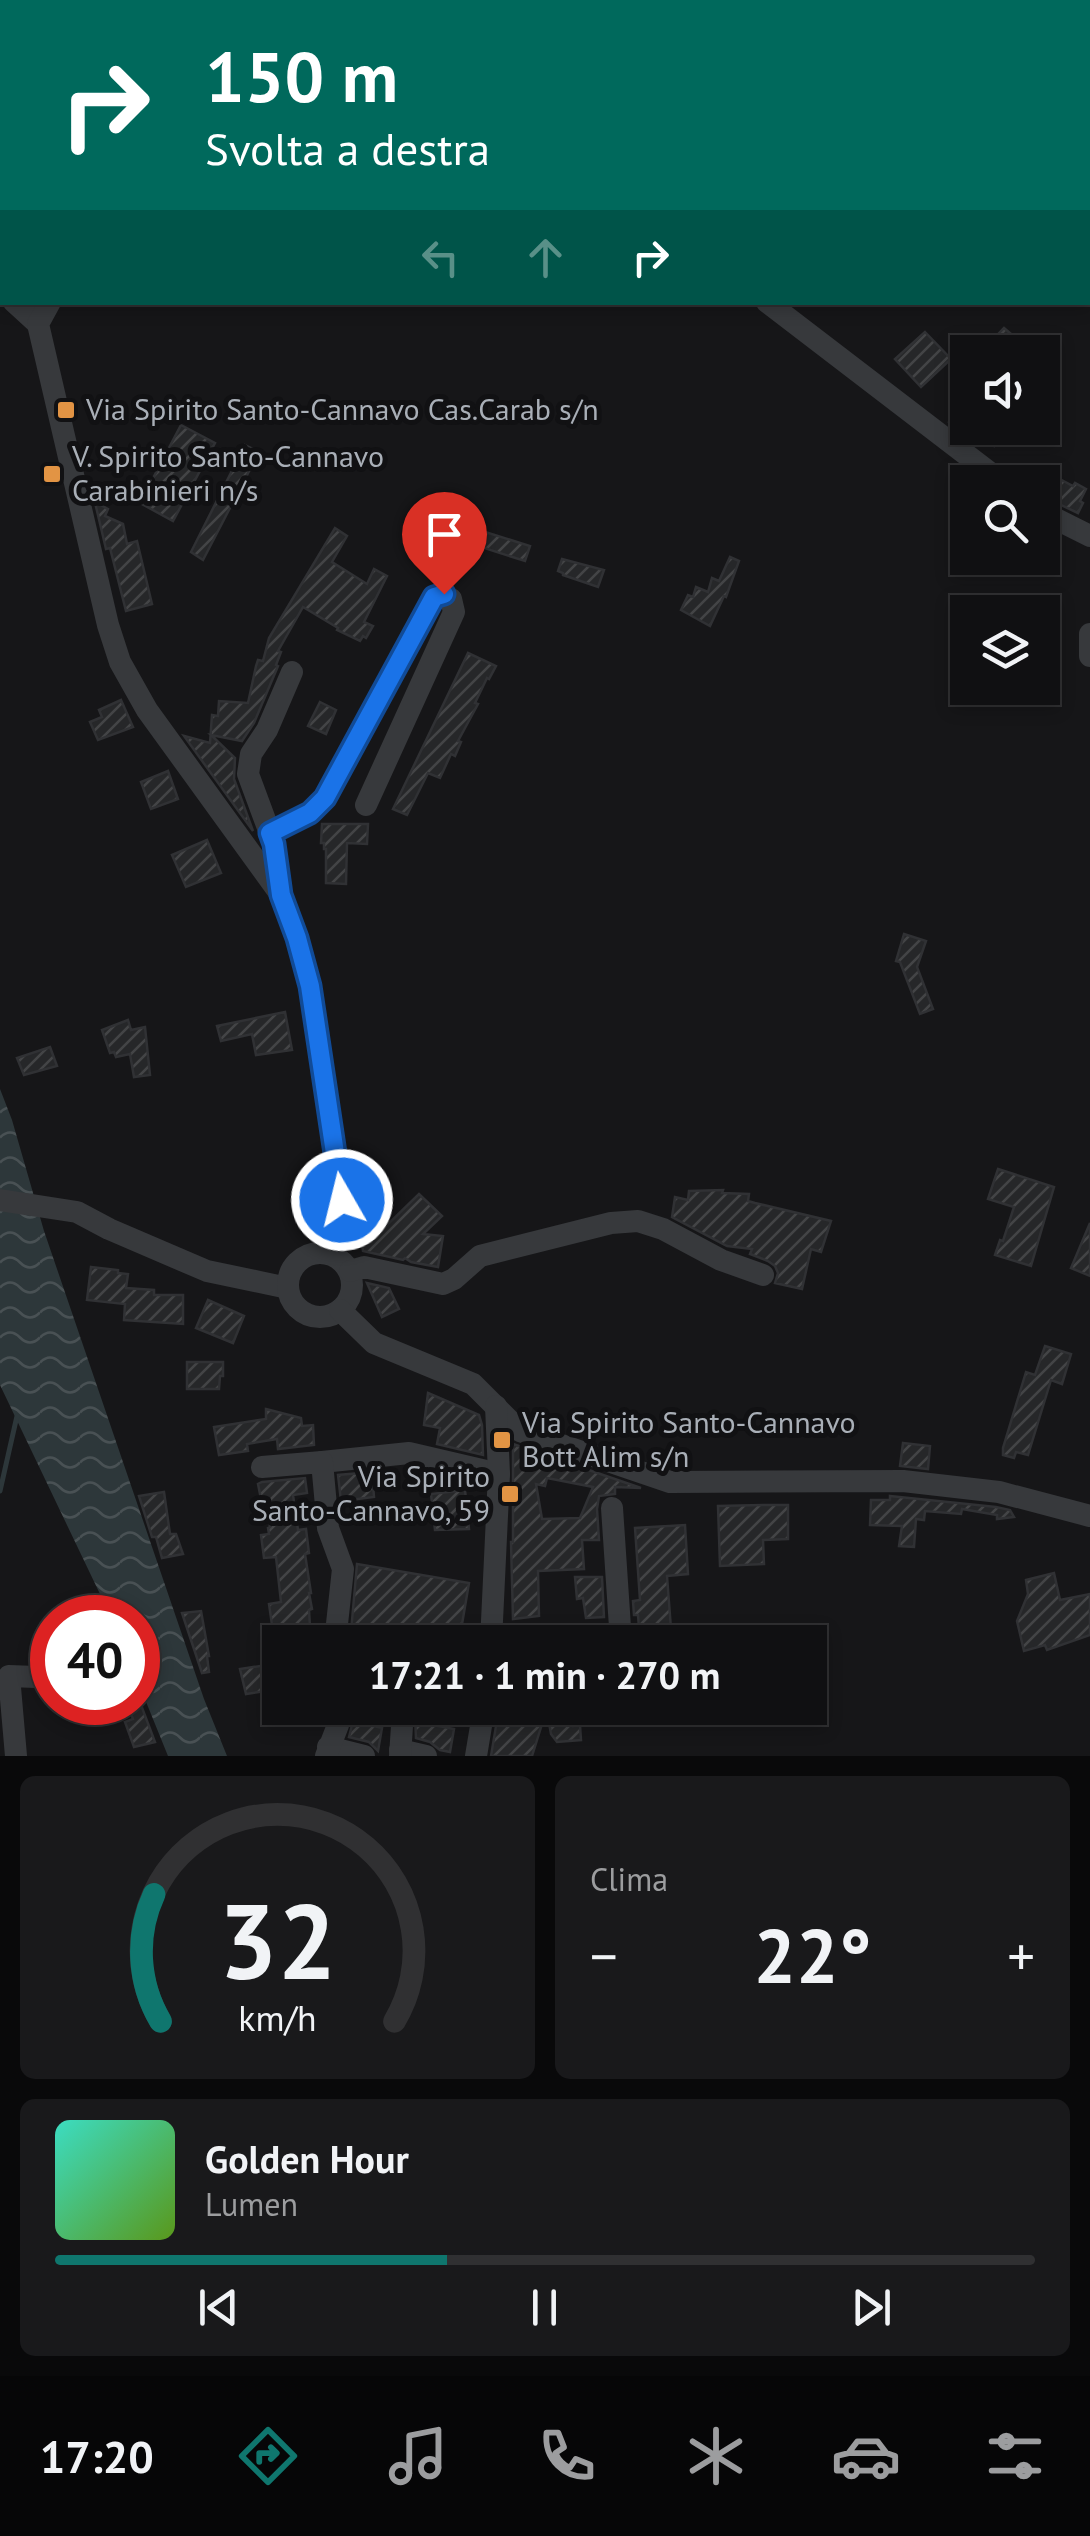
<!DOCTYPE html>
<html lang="it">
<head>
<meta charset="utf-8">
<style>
  body { margin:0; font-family:"PT Sans",sans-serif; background:#19191b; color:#f1f3f6; height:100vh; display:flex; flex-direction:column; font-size:38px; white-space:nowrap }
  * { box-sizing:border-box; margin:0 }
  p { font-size:32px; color:#9c9d9f }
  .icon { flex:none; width:55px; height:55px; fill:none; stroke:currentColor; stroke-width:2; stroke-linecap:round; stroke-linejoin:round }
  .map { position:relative; height:1756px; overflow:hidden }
  .drawer { display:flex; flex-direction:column; gap:20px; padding:20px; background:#09090a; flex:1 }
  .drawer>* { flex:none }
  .top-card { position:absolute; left:0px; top:0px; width:1090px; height:305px; box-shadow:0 5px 15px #0003,0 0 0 2px #303032; background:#00695c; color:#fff; overflow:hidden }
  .fabs { position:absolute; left:950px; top:335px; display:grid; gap:20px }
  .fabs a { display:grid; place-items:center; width:110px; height:110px; border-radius:0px; background:#101012; box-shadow:0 5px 15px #0003,0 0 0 2px #303032; font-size:50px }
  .speed { position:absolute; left:30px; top:1595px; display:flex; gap:20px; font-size:50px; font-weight:700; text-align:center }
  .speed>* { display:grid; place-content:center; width:130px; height:130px; border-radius:50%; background:#101012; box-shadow:0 5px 15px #0003,0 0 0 2px #303032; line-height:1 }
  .speed .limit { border:15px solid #d22; background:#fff; color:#111 }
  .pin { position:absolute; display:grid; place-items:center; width:85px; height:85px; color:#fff; margin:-102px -42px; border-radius:50% 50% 50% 0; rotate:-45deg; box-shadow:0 0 10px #0007 }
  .pin .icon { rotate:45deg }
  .me { position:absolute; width:110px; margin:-55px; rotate:352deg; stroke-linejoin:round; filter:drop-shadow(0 0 8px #0008) }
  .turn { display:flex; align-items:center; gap:35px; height:210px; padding:0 40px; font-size:45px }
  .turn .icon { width:130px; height:130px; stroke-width:2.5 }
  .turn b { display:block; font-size:70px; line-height:85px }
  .lanes { display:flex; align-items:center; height:95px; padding:0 40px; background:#0003; justify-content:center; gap:50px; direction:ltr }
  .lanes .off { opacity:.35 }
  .big { font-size:75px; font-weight:600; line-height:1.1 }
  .drawer .card { flex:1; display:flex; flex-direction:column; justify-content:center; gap:15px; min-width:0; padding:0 35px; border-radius:15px; background:#19191b }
  .drawer .dial { align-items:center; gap:0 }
  .dial svg { height:260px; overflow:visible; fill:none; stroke:#303032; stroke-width:7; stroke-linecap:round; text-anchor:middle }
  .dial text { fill:#f1f3f6; stroke:none }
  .song { display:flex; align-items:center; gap:30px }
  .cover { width:120px; height:120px; border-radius:15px; background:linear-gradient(135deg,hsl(170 70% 55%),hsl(90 70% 35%)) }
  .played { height:10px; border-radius:5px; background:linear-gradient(90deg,#0f766e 40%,#303032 40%) }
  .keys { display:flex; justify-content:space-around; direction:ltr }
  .heat { display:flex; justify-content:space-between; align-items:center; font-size:55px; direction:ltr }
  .drawer .tiles { flex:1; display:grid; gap:20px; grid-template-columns:1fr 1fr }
  .card:last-child { grid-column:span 2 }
  .trip { position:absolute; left:262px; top:1625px; width:565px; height:100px; border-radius:0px; background:#101012; box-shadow:0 5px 15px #0003,0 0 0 2px #303032; font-weight:600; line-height:100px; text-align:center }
  .tabs { display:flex; height:160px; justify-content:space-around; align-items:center; background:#060607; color:#9c9d9f }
  .tabs .icon { width:70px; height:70px }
  .tabs .active { color:#0f766e }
  .tabs b { font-size:45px; color:#f1f3f6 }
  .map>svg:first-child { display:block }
  .water { fill:url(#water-waves) }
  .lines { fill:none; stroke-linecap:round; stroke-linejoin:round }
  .stream { stroke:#2d373a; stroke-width:5 }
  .building { fill:url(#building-hatch); stroke:#303134; stroke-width:2.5; fill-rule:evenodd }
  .minor { stroke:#37393c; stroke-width:22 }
  .route-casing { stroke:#114b97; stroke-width:25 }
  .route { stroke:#1a73e8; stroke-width:18 }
  .poi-dot { fill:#e29444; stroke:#111113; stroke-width:4 }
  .labels { text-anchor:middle; stroke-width:10; stroke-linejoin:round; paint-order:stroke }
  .poi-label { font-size:30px; fill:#a9afb7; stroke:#111113; text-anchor:start }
</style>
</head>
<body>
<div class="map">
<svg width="1090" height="1756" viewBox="0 0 1090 1756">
  <defs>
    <pattern id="water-waves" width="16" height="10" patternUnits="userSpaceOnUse" patternTransform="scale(2.5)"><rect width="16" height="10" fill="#2d373a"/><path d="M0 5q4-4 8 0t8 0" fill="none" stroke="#495154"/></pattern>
    <pattern id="building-hatch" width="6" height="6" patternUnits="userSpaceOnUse" patternTransform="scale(2.5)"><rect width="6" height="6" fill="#262729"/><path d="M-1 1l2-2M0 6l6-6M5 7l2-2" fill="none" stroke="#434446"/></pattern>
  </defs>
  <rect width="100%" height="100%" fill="#161618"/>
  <!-- water -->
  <polygon class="water" points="0,1089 12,1120 44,1231 204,1699 227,1756 168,1756 138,1682 138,1618 111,1617 0,1385"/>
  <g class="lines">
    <!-- stream -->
    <g class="stream">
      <polyline points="37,0 44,2"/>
      <polyline points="0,1491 17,1416"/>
    </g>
  </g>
  <!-- building -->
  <g class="building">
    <polygon points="1004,328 1032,352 981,352"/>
    <polygon points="925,332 951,359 921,387 895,359"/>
    <polygon points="968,394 968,428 992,428 1002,433 994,446 977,433 973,441 949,422"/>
    <polygon points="181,425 215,443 173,521 140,503"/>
    <polygon points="245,445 259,452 203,560 191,552"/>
    <polygon points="1056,477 1073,486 1075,483 1086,489 1080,501 1083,503 1078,513 1046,498"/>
    <polygon points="97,493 99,504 108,509 105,516 123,524 127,544 137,541 152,604 126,611 110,548 106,549 93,494"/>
    <polygon points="335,528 347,536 332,562 367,584 374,569 387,576 364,622 373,626 366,638 363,636 360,641 337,630 338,628 303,607 278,651 281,652 276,665 278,666 254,723 242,741 211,735 235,758 234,779 253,831 184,736 210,743 212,715 218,716 219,701 248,703 256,666 258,660 263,661 269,638"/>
    <polygon points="482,531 530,546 525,561 478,546"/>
    <polygon points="730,557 739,561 726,597 724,596 710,626 681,610 688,595 693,597 696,587 708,592 712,578 719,581"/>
    <polygon points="562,559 604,570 598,587 563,575 563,573 558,571"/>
    <polygon points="468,653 496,666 489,679 487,678 475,703 478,704 458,741 461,742 455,756 451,754 440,778 428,773 407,815 393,809"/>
    <polygon points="121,700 133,727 98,740 90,722 102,717 99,710"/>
    <polygon points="320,702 336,710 326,734 308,726"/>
    <polygon points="168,771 178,799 151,809 141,782"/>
    <polygon points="322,824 368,824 367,844 347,843 346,884 326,883 326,849 324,849 324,843 321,843"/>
    <polygon points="207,840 221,873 186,887 172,855"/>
    <polygon points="904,934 926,941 917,967 933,1009 920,1014 900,962 896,961"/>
    <polygon points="285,1012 292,1050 256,1055 252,1034 221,1041 217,1026"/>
    <polygon points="128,1020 131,1030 145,1027 150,1075 134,1077 130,1054 116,1057 114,1052 110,1053 102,1030"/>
    <polygon points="50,1047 57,1066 24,1075 17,1058"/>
    <polygon points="370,1169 375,1210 381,1231 419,1194 442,1216 423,1234 443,1236 438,1267 411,1262 405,1258 403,1260 363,1251 353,1173"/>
    <polygon points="998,1169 1054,1187 1031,1266 995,1255 1000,1240 1003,1241 1014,1207 988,1199"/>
    <polygon points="723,1190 722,1193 749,1194 748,1201 755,1203 831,1221 821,1252 811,1249 802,1289 775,1283 778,1273 775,1266 768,1261 750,1254 752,1249 727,1246 672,1217 675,1197 688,1200 689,1191"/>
    <polygon points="1090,1223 1090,1276 1071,1268"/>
    <polygon points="91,1267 118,1270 118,1273 128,1274 126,1288 154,1290 154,1295 183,1295 183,1324 124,1320 125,1304 87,1300"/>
    <polygon points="367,1283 389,1288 399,1309 382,1317"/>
    <polygon points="208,1300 244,1316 233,1343 196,1328"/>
    <polygon points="1045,1346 1071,1354 1062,1384 1051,1380 1028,1455 1016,1452 1014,1458 1003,1455 1003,1448 1026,1372 1035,1375"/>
    <polygon points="187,1362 223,1362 223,1376 220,1376 219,1389 187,1389"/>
    <polygon points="428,1393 479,1415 482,1425 483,1455 437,1444 440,1428 424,1425"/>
    <polygon points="266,1409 301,1418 302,1426 313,1425 314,1445 278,1449 277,1439 247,1444 248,1451 219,1455 214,1427 266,1419"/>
    <polygon points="903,1443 930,1446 928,1469 900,1466"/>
    <path d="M513,1444L641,1488L615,1487V1494L599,1496L597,1509L599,1540H582L584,1569L538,1571L539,1616L513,1619L511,1542H513ZM547,1478L593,1487L580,1518L542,1519L536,1484L545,1486Z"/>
    <polygon points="372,1472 374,1497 341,1501 338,1475"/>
    <polygon points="305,1478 307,1493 293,1495 298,1530 306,1529 309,1553 305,1554 311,1593 309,1593 312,1609 309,1610 310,1627 285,1632 285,1630 273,1632 269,1604 281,1602 276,1557 264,1558 261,1535 269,1534 268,1528 270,1527 266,1499 261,1499 258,1484 262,1482"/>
    <polygon points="465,1490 469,1529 435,1530 431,1494"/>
    <polygon points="164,1492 170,1534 176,1534 183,1554 162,1558 156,1537 152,1537 139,1496"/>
    <polygon points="890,1496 996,1507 1010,1510 1014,1517 997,1519 997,1515 962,1509 961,1514 925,1511 924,1520 916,1519 914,1547 899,1546 902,1526 870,1525 871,1500 890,1500"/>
    <polygon points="763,1505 788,1505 788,1539 763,1540 764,1564 720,1566 718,1506"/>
    <polygon points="685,1525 688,1574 667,1576 672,1642 640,1642 638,1615 634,1615 633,1601 640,1600 635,1528"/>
    <polygon points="357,1564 469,1583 459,1642 411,1642 351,1632"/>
    <polygon points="1054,1573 1060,1600 1090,1594 1090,1635 1047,1650 1045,1645 1024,1651 1017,1621 1028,1594 1026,1580"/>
    <polygon points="575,1577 602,1577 604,1617 586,1618 583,1598 577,1599"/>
    <polygon points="201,1611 209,1656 207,1656 209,1672 202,1673 182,1613"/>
    <polygon points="280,1663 280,1689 246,1694 240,1669"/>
    <polygon points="138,1697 155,1742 134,1747 125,1722 133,1719 127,1702 138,1702"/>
    <polygon points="499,1708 521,1709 521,1716 542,1724 532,1756 491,1756"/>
    <polygon points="570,1708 573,1726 580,1725 581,1740 557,1742 551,1734 547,1712"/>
    <polygon points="415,1717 434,1721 433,1725 454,1729 450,1752 440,1750 430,1742 416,1738"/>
    <polygon points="353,1721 382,1728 378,1751 369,1742 349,1737"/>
  </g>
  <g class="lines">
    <!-- minor -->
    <g class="minor">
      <polyline points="209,0 217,2"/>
      <polyline points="277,0 283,2"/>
      <polyline points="14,302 38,324"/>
      <polyline points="50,302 38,324 108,625 120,662 147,710 281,895 297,938 310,986 342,1200 343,1233 329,1253"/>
      <polyline points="767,302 1002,482"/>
      <polyline points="1042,512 1090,536"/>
      <polyline points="1090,634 1090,656"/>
      <polyline points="270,833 310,813 325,798 434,597 444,595 451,599 454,612 366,805"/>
      <polyline points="281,892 274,844 248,774 251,754 267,730 292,672"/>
      <polyline points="0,1200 77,1212 109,1229 207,1271 288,1288"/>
      <circle cx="320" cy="1285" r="32"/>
      <polyline points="350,1271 364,1267 443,1284 454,1279 480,1256 611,1223 638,1221 663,1229 721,1260 763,1275"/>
      <polyline points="340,1310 374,1343 473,1384 520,1431 670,1482 903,1481 999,1492 1090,1516"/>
      <polyline points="322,1462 409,1453 499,1474"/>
      <polyline points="262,1467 322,1462 328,1528 343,1569 335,1642"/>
      <polyline points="612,1508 621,1642"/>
      <polyline points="491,1642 499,1474 496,1406"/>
      <polyline points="630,1708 639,1716 690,1708"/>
      <polyline points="328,1747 364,1756"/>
      <polyline points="400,1750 426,1756"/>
      <polyline points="16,1756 9,1676 36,1677"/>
      <polyline points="326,1756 338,1725 339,1708"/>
      <polyline points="400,1756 402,1726"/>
      <polyline points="476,1756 484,1708"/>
    </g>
  </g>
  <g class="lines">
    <!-- route casing -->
    <g class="route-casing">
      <polyline id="route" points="342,1200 310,986 297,938 281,895 274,844 270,833 310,813 325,798 434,597 444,594"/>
    </g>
    <!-- route -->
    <use href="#route" class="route"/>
  </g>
  <!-- markers -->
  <g class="poi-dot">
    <rect x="56" y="400" width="20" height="20" rx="5"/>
    <rect x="42" y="464" width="20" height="20" rx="5"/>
    <rect x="492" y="1430" width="20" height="20" rx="5"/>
    <rect x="500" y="1484" width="20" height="20" rx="5"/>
  </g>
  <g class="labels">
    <!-- poi labels -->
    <g class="poi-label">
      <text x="86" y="420">Via Spirito Santo-Cannavo Cas.Carab s/n</text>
      <text x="72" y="467">V. Spirito Santo-Cannavo<tspan x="72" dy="34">Carabinieri n/s</tspan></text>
      <text x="522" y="1433">Via Spirito Santo-Cannavo<tspan x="522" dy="34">Bott Alim s/n</tspan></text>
      <text x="490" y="1487" text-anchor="end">Via Spirito<tspan x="490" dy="34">Santo-Cannavo, 59</tspan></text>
    </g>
  </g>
</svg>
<div class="fabs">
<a><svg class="icon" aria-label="sound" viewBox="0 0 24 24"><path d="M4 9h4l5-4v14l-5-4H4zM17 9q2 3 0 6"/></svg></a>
<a><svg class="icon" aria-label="search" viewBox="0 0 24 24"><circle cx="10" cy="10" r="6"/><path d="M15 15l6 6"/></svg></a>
<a><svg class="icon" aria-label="layers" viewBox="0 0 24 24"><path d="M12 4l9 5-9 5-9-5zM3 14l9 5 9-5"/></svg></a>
</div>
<div class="speed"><div class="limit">40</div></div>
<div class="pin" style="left:444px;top:594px;background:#d93025"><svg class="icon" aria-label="arrive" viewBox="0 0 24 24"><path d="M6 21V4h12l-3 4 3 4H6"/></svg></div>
<svg class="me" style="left:342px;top:1200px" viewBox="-20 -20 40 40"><circle r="17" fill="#1a73e8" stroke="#fff" stroke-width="3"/><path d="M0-11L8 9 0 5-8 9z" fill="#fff"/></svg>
<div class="trip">17:21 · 1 min · 270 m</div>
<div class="top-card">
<div class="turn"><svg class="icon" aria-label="right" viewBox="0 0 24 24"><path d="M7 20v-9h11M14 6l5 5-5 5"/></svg><div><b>150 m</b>Svolta a destra</div></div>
<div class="lanes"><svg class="icon off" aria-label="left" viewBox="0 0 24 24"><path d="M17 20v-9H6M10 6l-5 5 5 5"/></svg><svg class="icon off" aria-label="ahead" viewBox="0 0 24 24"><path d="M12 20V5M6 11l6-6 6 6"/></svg><svg class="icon" aria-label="right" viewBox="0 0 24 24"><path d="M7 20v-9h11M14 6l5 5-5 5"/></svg></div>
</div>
</div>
<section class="drawer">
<div class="tiles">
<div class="card dial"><svg viewBox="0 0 100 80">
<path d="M14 69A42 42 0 1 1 86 69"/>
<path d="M14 69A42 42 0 0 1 12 30" stroke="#0f766e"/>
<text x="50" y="56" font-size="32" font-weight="700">32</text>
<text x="50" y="72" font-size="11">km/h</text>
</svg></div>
<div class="card"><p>Clima</p>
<div class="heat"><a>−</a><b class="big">22°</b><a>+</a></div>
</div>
<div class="card">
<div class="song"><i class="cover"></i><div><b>Golden Hour</b><p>Lumen</p></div></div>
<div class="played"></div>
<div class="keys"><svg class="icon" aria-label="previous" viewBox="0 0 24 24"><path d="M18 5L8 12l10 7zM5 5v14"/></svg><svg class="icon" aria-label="pause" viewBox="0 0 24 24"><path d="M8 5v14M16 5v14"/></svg><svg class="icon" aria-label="next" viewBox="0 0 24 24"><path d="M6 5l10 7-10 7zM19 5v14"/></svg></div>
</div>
</div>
</section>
<nav class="tabs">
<b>17:20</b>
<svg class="icon active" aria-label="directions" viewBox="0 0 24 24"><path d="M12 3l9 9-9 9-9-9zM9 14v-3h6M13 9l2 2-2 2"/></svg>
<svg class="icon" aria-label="music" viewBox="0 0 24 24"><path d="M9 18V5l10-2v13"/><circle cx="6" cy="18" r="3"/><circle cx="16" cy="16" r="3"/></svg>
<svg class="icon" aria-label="phone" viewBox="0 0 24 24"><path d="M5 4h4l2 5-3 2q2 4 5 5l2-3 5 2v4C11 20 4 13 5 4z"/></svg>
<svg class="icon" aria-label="climate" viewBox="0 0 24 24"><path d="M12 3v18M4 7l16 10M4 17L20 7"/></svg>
<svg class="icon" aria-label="car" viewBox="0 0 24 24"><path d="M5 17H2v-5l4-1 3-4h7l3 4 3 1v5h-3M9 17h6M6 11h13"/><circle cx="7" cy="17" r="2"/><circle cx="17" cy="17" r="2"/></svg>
<svg class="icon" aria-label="filters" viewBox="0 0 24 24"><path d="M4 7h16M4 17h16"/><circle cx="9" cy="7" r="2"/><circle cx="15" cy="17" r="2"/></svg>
</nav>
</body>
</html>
